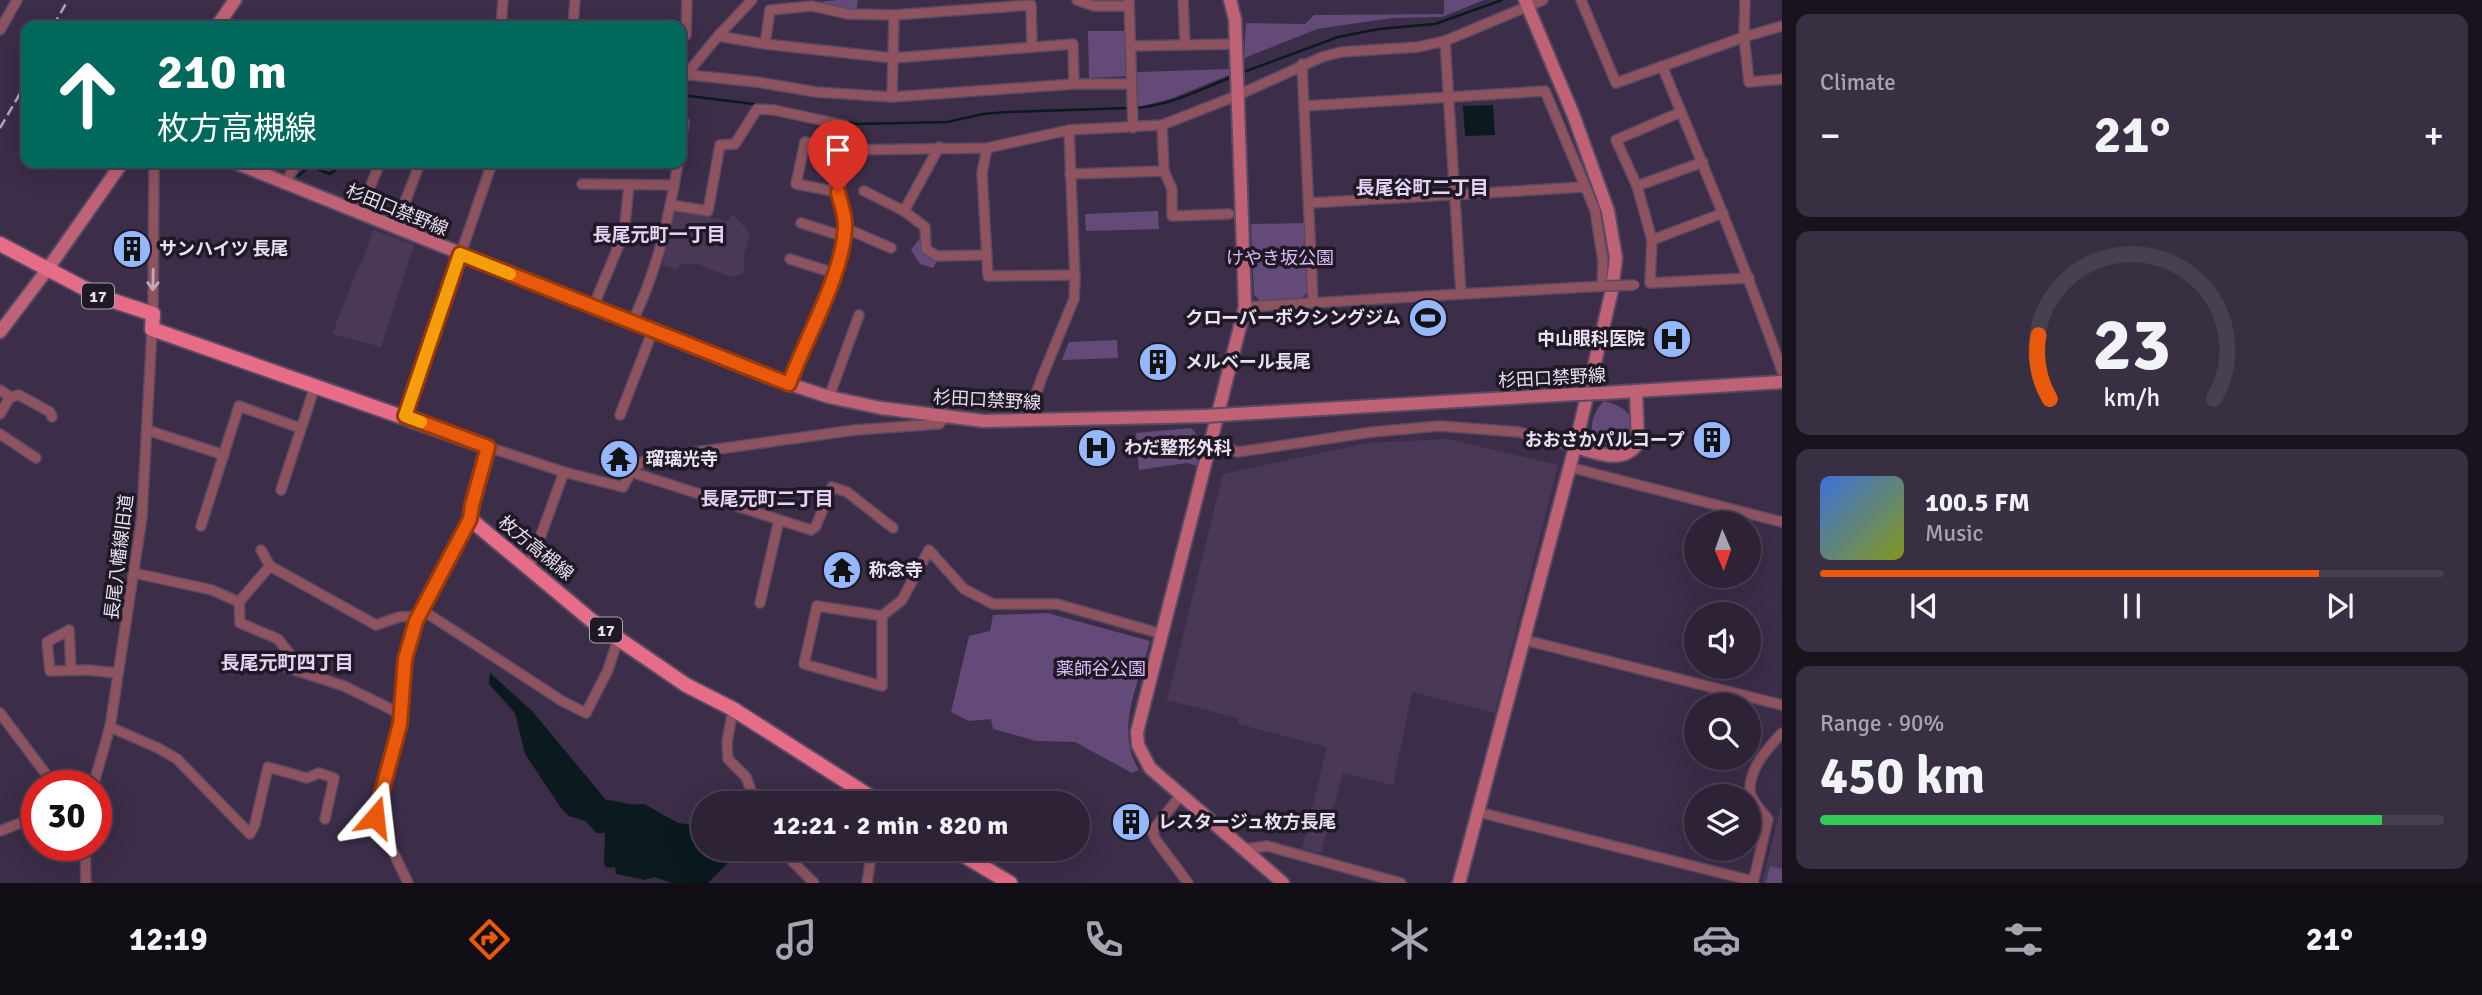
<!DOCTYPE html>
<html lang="en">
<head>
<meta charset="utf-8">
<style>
  body { margin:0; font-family:Signika,"Noto Sans JP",sans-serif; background:#392f42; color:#f1f3f6; height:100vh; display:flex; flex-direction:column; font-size:26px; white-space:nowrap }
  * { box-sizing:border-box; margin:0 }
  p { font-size:23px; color:#a7a4ad }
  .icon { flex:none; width:38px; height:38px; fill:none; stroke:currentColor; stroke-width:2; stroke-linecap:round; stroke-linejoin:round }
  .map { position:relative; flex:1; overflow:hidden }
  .panel { display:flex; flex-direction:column; gap:14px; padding:14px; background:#19131e; width:700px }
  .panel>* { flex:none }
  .guide { position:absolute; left:21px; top:21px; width:665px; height:147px; border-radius:14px; box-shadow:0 7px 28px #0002,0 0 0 2px #483f51; background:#00695c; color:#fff; overflow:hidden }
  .needle { width:46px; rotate:178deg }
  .controls { position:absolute; left:1684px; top:511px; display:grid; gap:14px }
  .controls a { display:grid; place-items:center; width:77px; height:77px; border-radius:50%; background:#2d2236; box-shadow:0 7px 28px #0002,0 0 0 2px #483f51; font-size:35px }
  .speed { position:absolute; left:21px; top:770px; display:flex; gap:14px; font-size:35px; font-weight:700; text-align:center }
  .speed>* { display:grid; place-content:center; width:91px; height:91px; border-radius:50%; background:#2d2236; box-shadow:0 7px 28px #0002,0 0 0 2px #483f51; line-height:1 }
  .speed .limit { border:10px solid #d22; background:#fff; color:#111 }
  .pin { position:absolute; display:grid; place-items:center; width:60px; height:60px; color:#fff; margin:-72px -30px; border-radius:50% 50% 50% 0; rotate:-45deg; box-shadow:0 0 7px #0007 }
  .pin .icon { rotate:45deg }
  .me { position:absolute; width:77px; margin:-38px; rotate:17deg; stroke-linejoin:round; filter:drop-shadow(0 0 5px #0008) }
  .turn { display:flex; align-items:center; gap:24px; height:147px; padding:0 21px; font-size:32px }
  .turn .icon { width:91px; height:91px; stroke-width:2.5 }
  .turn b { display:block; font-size:49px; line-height:60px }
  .big { font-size:52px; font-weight:700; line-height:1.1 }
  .panel .card { flex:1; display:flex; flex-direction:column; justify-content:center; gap:10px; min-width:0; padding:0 24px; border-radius:14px; background:#392f42 }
  .panel .dial { align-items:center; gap:0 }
  .dial svg { height:182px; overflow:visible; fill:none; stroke:#483f51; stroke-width:7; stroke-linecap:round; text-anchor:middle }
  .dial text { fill:#f1f3f6; stroke:none }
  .song { display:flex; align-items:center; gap:21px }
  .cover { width:84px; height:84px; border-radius:10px; background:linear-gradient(135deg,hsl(220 70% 55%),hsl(70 70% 35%)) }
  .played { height:7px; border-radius:4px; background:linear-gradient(90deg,#ea580c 80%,#483f51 80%) }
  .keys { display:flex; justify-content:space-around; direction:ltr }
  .heat { display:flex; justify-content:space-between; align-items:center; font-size:38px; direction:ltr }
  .charge { height:10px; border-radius:5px; background:linear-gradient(90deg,#34c759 90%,#483f51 0) }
  .trip { position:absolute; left:691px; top:791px; width:399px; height:70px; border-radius:35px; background:#2d2236; box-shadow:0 7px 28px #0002,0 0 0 2px #483f51; font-weight:700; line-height:70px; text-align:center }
  .tab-bar { display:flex; height:112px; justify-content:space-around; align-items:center; background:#120e16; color:#a7a4ad }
  .tab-bar .icon { width:49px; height:49px }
  .tab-bar .selected { color:#ea580c }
  .tab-bar b { font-size:32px; color:#f1f3f6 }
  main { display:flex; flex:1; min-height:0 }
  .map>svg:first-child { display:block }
  .built { fill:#4a3857 }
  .green { fill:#644a79 }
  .water { fill:#0a1a1f }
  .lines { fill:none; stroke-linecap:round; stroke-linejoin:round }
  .stream { stroke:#0a1a1f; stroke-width:2.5 }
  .street-casing { stroke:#584a63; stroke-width:12 }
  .secondary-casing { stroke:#584a63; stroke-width:16 }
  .primary-casing { stroke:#584a63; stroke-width:18 }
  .street { stroke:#8f535f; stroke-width:9 }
  .secondary { stroke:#c06276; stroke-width:12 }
  .primary { stroke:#e66c87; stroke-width:14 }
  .rail { stroke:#b2a7bb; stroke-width:2.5; stroke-dasharray:10 5; stroke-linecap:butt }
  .street-bridge-casing { stroke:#584a63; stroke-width:12; stroke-linecap:butt }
  .secondary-bridge-casing { stroke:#584a63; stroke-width:16; stroke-linecap:butt }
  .street-bridge { stroke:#8f535f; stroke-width:9 }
  .secondary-bridge { stroke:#c06276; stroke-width:12 }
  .oneway { stroke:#c5a8b7 }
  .route-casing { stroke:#983908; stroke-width:18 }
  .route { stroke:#ea580c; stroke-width:12 }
  .slow { stroke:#f59e0b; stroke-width:12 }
  .labels { text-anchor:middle; stroke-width:7; stroke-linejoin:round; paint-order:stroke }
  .shield { fill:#1f1925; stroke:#aca4b4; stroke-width:2 }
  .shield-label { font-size:16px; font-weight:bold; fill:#e9e0f1 }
  .street-label { font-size:18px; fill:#e9e0f1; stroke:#1f1925 }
  .poi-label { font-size:18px; font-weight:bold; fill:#e9e0f1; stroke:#1f1925; text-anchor:start }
  .park-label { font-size:18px; fill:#dcbcf8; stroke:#1f1925 }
  .neighbourhood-label { font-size:19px; font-weight:bold; fill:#e4d3f4; stroke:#1f1925 }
</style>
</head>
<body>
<main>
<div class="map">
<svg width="1782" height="883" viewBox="0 0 1782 883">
  <rect width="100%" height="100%" fill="#3c2d48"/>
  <!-- built -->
  <g class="built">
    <polygon points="676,209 728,221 732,215 735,216 750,234 743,260 745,263 743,274 730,277 697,264 680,264 677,270 662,265"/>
    <polygon points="373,230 414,245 381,347 332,334 359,265 362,262"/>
    <polygon points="1448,439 1558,465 1495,713 1412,692 1393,785 1343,773 1321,853 1302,849 1327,747 1238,724 1238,718 1167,700 1223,474 1368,443"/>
    <polygon points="1782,802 1782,883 1762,883"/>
  </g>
  <!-- green -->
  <g class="green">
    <polygon points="837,0 858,0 856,12 818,5 818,2"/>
    <polygon points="1444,0 1484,0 1442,17 1392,18 1317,29 1244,58 1246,23 1305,24 1314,15 1444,14"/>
    <polygon points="1088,31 1128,31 1128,76 1089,78"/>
    <polygon points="1229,69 1229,75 1170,99 1138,107 1137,72"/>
    <polygon points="843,155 849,157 846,189 835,186"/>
    <polygon points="1158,211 1159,229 1086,231 1085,214"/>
    <polygon points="1305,223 1308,292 1302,298 1260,301 1254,295 1251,224"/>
    <polygon points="919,239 923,252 937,262 933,268 920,264 911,250"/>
    <polygon points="1117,340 1118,358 1062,360 1069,342"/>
    <path d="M1604,401C1629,408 1640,418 1623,443C1589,453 1583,422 1604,401Z"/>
    <polygon points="1191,428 1203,443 1198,466 1187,463 1139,470 1136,433"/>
    <path d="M1047,613L1150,641C1139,681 1114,731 1139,770L1132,773L1075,742L1037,741L993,729L991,719L969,721L951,712L969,636L990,631L993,615Z"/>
    <polygon points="1770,866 1782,869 1782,883 1766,883"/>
  </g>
  <!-- water -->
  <g class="water">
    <polygon points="1493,105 1495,135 1465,136 1463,106"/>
    <path d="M490,673L532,711L606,800C621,801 629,806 644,804L678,823L703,826L704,849H742L708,883H672L654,877L645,880L616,874L615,867L607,868L604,865L605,833H596L586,821L569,816L561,808L525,754L515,713L489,684Z"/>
  </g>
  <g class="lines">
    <!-- stream -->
    <g class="stream">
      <polyline points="1241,73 1338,37 1379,29 1435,24 1502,0"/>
      <polyline points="681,95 778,107"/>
      <path d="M1135,108C1169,106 1201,89 1232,77"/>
      <polyline points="846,122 857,124 947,122 983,114 1007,112 1129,108"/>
      <polyline points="298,176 310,166 330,174 344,163"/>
    </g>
    <!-- street casing -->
    <g class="street-casing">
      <g id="street">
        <polyline points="575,0 573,25 577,26"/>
        <polyline points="1077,0 1094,6 1129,6"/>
        <polyline points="1129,0 1133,128"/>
        <polyline points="1183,0 1185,45"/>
        <polyline points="1581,0 1616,83 1744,37 1782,26"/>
        <polyline points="1745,0 1744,37 1749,82 1782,79"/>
        <polyline points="501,26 503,0"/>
        <polyline points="0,30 17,0"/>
        <polyline points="681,35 686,35 687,0"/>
        <polyline points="718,36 765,44 893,58 1073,44 1074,84"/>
        <polyline points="765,44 770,10 812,6 848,14 894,15 1031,5 1032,47"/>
        <polyline points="1130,46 1235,44"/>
        <polyline points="1302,64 1313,302"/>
        <path d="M1662,66C1704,167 1746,268 1782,371"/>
        <polyline points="681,74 757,82 816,92 892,97 1074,84 1132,84"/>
        <polyline points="681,81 718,36 752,0"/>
        <polyline points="892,97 894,15"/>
        <polyline points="1305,106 1545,91 1595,210 1603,261 1602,286"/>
        <polyline points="1681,112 1616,140 1637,186 1652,240 1650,283 1749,278"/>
        <polyline points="681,119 684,122 681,141"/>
        <polyline points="1162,125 1164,171 1172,189 1172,216 1229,214"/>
        <polyline points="987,148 982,173 988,276 1075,275"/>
        <polyline points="1070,174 1164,171"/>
        <polyline points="284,184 297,163"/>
        <polyline points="582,184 674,185"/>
        <polyline points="1637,186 1703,162"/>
        <polyline points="864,191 904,211 925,227 926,249 937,256 987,255"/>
        <polyline points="1309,203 1585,187"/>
        <polyline points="671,205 708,211 720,145 735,144 757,109 774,110 844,125 846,150"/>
        <polyline points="904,211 939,147"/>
        <polyline points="359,214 380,163"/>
        <polyline points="801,223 836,234 852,231 891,248"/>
        <polyline points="395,228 420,163"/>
        <polyline points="1652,240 1723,213"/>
        <polyline points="790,259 834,273"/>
        <polyline points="1461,294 1605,286"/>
        <polyline points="593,307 624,233 629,185"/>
        <polyline points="1245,307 1461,294 1445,41"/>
        <polyline points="153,314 154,163"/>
        <path d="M632,322C657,272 669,218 678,163"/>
        <path d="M789,384C805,339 846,271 845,224C845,214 840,202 838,192L796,184L805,142L846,150L987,148L1069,130"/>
        <polyline points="0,390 10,397 19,395 50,412 52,417"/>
        <polyline points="829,397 859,315"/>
        <polyline points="0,414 10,397"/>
        <polyline points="620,415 653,330"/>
        <polyline points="405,416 492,163"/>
        <polyline points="1027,421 1042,377 1074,299 1075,279 1069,130 1162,125 1236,96 1322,57 1341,52 1418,47 1445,41 1543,0"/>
        <polyline points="147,430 224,455"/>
        <polyline points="0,434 36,458"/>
        <polyline points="1210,444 1238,452 1372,432 1439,426 1519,432 1575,447"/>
        <path d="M488,447L564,472L623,487C635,465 635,462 660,457L855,430L939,424L946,416"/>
        <polyline points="1569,467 1782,522"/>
        <polyline points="631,472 811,530 816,526 832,487 847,492 893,528"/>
        <polyline points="281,490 315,386"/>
        <polyline points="201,526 239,406 300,428"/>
        <polyline points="261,550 270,566"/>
        <polyline points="529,568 564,472"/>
        <polyline points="134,573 212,590 239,602 240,623 278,639 289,653 288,668 344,686 401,714"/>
        <polyline points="239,602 270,566 376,625 399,617 419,616"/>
        <polyline points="760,603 779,520"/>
        <polyline points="422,610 562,701 586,713 608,670 618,639"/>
        <polyline points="882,616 817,606 804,664 882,686 882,616 902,600 929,550 964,589 993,604 1057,604 1162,634"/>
        <polyline points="1525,640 1782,705"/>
        <polyline points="71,669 69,630 47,642 50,671 87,670 118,673"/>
        <polyline points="733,709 727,742 728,759 746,777 756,803"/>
        <polyline points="0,713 55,786"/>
        <polyline points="110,727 158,748 177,759 250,834 255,824 268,767 307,778 319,773 334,778 325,819"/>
        <polyline points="93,786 110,727 142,517 152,329"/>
        <polyline points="1181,795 1152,831 1156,840 1188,883"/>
        <polyline points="1478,812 1753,881"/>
        <polyline points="376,816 408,883"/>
        <polyline points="375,817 400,724 405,659 416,621 470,519"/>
        <polyline points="0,831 25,821 37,820"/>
        <polyline points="85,845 86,883"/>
        <polyline points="780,849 814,883"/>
        <polyline points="1245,849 1267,846 1401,883"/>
        <polyline points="867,883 872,849"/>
        <path d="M1753,883L1768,819C1762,811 1751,801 1750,791C1749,768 1768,748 1782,733"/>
      </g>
    </g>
    <!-- secondary casing -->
    <g class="secondary-casing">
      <g id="secondary">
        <polyline points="1230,0 1235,19 1245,307 1137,732 1138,745 1150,768 1283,883"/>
        <polyline points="217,26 235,0"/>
        <polyline points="236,163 768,377 829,397 881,408 984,421 1206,416"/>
        <polyline points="0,332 47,270 122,163"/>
        <polyline points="1603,393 1782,382"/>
        <polyline points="1236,414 1577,394"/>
        <path d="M1575,447C1596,452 1623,466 1638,443L1636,391"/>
        <polyline points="1459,883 1575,447 1612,290 1616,258 1608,211 1573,114 1525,0"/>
      </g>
    </g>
    <!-- primary casing -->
    <g class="primary-casing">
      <g id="primary">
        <polyline points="0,244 99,296 153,314 152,329 488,447 472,505 470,519 591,620 686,685 733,709 880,803"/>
        <polyline points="953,849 1010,883"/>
      </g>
    </g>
    <!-- street -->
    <use href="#street" class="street"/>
    <!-- secondary -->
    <use href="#secondary" class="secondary"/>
    <!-- primary -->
    <use href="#primary" class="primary"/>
    <!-- rail -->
    <g class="rail">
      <polyline points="53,26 68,0"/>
      <polyline points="0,128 26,83"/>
    </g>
    <!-- street-bridge casing -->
    <g class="street-bridge-casing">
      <polyline id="street-bridge" points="1605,286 1635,285"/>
    </g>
    <!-- secondary-bridge casing -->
    <g class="secondary-bridge-casing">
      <g id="secondary-bridge">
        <polyline points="1577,394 1603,393"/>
        <polyline points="1206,416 1236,414"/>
      </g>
    </g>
    <!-- street-bridge -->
    <use href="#street-bridge" class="street-bridge"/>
    <!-- secondary-bridge -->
    <use href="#secondary-bridge" class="secondary-bridge"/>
  </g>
  <!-- one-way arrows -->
  <defs><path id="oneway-shaft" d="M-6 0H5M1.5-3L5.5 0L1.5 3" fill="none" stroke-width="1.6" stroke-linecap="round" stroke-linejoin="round" transform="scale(1.75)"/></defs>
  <use class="oneway" href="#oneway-shaft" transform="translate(153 280) rotate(91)"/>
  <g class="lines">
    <!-- route casing -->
    <g class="route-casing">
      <path id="route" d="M375,817L400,724L405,659L416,621L470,519L472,505L488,447L405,416L460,254L789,384C805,339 845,272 845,224C845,214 840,202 838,192"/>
    </g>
    <!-- route -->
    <use href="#route" class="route"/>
    <!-- slow -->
    <polyline class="slow" points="421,422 405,416 460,254 510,274"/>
  </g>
  <!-- icons -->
  <defs>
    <g id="building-disc" transform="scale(2.0125)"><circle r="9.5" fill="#94b7fd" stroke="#1f1925"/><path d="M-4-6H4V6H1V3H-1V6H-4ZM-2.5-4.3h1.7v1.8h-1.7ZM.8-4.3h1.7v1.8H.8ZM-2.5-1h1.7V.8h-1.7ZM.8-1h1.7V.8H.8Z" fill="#111"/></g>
    <g id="stadium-disc" transform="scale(2.0125)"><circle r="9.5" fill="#94b7fd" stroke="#1f1925"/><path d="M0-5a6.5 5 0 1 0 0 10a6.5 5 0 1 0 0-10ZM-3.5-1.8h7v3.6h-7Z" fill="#111"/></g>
    <g id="hospital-disc" transform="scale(2.0125)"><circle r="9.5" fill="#94b7fd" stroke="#1f1925"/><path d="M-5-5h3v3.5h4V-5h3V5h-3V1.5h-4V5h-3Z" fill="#111"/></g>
    <g id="temple-disc" transform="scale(2.0125)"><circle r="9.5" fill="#94b7fd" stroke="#1f1925"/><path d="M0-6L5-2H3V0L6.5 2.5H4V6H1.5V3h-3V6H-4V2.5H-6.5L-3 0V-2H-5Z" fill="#111"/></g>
  </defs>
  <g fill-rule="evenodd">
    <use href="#building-disc" x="132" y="249"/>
    <use href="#stadium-disc" x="1428" y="318"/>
    <use href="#hospital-disc" x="1672" y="339"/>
    <use href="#building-disc" x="1158" y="362"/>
    <use href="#building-disc" x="1712" y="440"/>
    <use href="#hospital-disc" x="1097" y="448"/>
    <use href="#temple-disc" x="619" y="459"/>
    <use href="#temple-disc" x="842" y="570"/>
    <use href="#building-disc" x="1131" y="822"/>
  </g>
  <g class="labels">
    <!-- shield labels -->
    <g class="shield">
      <rect x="82" y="283.5" width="32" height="25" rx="5"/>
      <rect x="590" y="617.5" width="32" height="25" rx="5"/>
    </g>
    <g class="shield-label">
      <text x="98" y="302">17</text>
      <text x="606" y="636">17</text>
    </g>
    <!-- street labels -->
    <g class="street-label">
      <text transform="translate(397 210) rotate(22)" y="6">杉田口禁野線</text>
      <text transform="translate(1552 378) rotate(-3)" y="6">杉田口禁野線</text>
      <text transform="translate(987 400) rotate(3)" y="6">杉田口禁野線</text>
      <text transform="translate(536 548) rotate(39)" y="6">枚方高槻線</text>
      <text transform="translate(119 557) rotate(-83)" y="6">長尾八幡線旧道</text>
    </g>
    <!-- poi labels -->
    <g class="poi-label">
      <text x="159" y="255">サンハイツ 長尾</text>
      <text x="1401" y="324" text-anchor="end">クローバーボクシングジム</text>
      <text x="1645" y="345" text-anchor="end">中山眼科医院</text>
      <text x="1185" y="368">メルベール長尾</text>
      <text x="1685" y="446" text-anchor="end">おおさかパルコープ</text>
      <text x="1124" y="454">わだ整形外科</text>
      <text x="646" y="465">瑠璃光寺</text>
      <text x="869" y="576">称念寺</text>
      <text x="1158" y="828">レスタージュ枚方長尾</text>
    </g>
    <!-- park labels -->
    <g class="park-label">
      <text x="1280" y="264">けやき坂公園</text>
      <text x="1101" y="675">薬師谷公園</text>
    </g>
    <!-- neighbourhood labels -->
    <g class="neighbourhood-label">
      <text x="1422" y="194">長尾谷町二丁目</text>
      <text x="659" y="241">長尾元町一丁目</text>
      <text x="767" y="505">長尾元町二丁目</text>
      <text x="287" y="669">長尾元町四丁目</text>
    </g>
  </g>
</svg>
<div class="controls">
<a><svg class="needle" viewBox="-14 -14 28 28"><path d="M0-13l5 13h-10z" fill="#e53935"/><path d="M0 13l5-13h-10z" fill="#a7a4ad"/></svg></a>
<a><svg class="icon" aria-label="sound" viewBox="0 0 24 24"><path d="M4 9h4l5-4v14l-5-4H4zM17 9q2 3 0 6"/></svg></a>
<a><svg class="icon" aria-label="search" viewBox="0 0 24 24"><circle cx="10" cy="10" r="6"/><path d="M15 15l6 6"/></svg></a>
<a><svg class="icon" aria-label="layers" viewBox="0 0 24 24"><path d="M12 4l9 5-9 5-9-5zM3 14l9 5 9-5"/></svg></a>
</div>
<div class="speed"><div class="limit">30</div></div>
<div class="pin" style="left:838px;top:192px;background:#d93025"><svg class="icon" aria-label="arrive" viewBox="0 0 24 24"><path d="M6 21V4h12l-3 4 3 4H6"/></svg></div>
<svg class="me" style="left:375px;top:817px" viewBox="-20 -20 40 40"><path d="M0-17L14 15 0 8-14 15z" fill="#ea580c" stroke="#fff" stroke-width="4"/></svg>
<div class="trip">12:21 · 2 min · 820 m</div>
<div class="guide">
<div class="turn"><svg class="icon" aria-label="ahead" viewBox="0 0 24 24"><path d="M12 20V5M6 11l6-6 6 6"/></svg><div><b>210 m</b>枚方高槻線</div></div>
</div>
</div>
<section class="panel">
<div class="card"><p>Climate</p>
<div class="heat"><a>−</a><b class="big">21°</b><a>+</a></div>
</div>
<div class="card dial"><svg viewBox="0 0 100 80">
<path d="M14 69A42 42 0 1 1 86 69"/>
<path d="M14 69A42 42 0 0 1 9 41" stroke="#ea580c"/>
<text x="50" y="56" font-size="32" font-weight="700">23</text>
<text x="50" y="72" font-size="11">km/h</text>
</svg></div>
<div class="card">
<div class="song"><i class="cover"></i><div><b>100.5 FM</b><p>Music</p></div></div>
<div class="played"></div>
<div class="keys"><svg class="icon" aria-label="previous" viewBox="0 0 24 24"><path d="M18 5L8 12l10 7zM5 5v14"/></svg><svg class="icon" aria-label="pause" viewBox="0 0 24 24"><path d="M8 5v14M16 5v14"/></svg><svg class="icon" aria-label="next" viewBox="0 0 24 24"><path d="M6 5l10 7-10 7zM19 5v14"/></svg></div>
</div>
<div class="card"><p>Range · 90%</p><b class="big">450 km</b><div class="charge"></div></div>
</section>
</main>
<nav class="tab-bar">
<b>12:19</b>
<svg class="icon selected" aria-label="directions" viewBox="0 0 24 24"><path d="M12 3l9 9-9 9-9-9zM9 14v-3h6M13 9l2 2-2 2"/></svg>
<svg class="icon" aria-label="music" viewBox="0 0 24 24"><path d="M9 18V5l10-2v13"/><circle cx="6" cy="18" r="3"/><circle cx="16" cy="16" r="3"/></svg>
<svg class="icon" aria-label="phone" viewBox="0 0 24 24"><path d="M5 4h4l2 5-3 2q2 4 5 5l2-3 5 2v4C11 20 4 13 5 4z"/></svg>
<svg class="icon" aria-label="climate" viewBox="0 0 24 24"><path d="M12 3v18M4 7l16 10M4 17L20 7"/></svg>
<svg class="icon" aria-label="car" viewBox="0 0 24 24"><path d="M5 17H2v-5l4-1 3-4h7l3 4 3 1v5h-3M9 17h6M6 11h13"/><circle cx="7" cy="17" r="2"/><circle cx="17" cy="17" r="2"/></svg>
<svg class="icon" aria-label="filters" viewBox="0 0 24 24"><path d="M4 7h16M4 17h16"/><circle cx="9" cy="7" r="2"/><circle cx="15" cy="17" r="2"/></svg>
<b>21°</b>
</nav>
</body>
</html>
